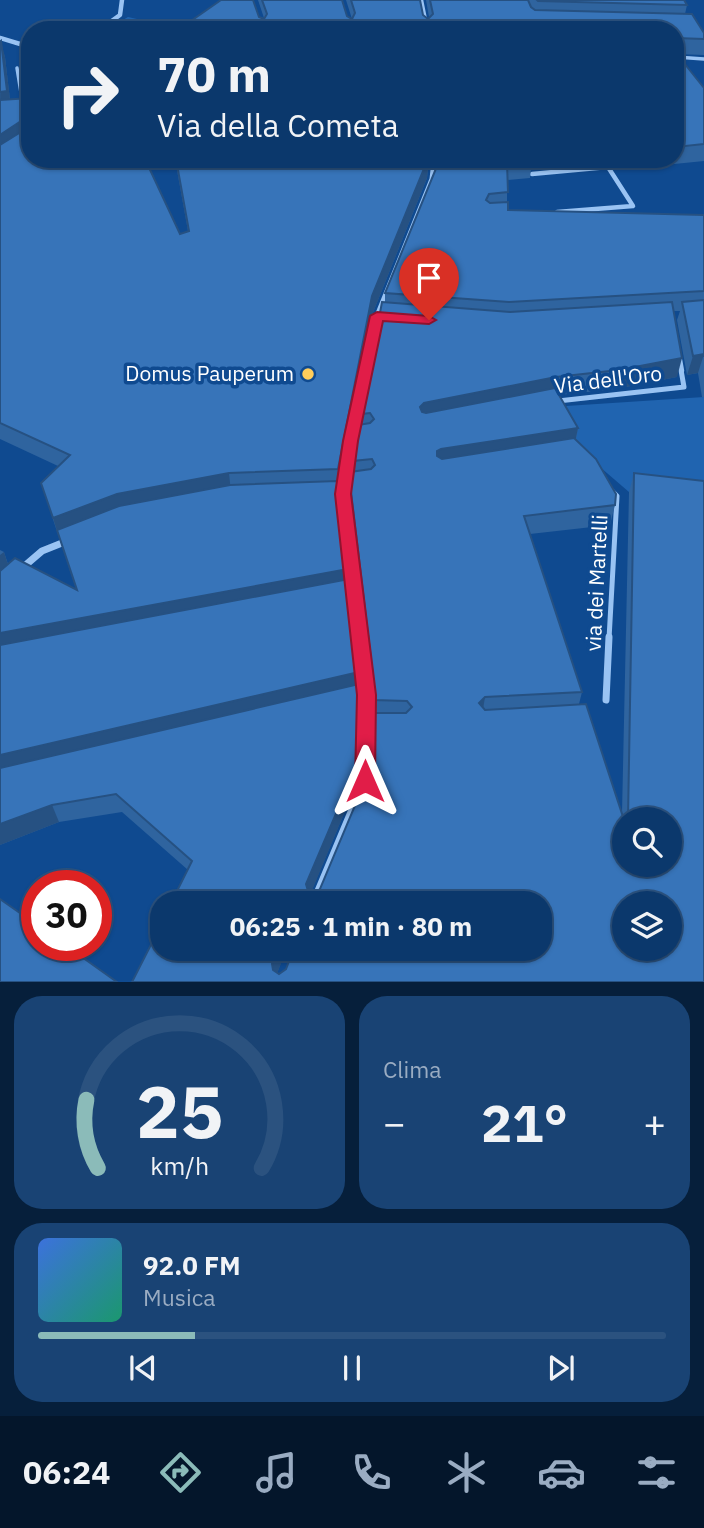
<!DOCTYPE html>
<html lang="it">
<head>
<meta charset="utf-8">
<style>
  body { margin:0; font-family:"IBM Plex Sans",sans-serif; background:#194374; color:#f1f3f6; height:100vh; display:flex; flex-direction:column; font-size:26px; white-space:nowrap }
  * { box-sizing:border-box; margin:0 }
  p { font-size:23px; color:#9aacc2 }
  .icon { flex:none; width:38px; height:38px; fill:none; stroke:currentColor; stroke-width:2; stroke-linecap:round; stroke-linejoin:round }
  .map { position:relative; height:982px; overflow:hidden }
  .side { display:flex; flex-direction:column; gap:14px; padding:14px; background:#061f3b; flex:1 }
  .side>* { flex:none }
  .guide { position:absolute; left:21px; top:21px; width:663px; height:147px; border-radius:28px; box-shadow:0 2px 5px #0004,0 0 0 2px #2b527f; background:#0b386c; color:#f1f3f6; overflow:hidden }
  .tools { position:absolute; left:612px; top:807px; display:grid; gap:14px }
  .tools a { display:grid; place-items:center; width:70px; height:70px; border-radius:50%; background:#0b386c; box-shadow:0 2px 5px #0004,0 0 0 2px #2b527f; font-size:35px }
  .speed { position:absolute; left:21px; top:870px; display:flex; gap:14px; font-size:35px; font-weight:700; text-align:center }
  .speed>* { display:grid; place-content:center; width:91px; height:91px; border-radius:50%; background:#0b386c; box-shadow:0 2px 5px #0004,0 0 0 2px #2b527f; line-height:1 }
  .speed .limit { border:10px solid #d22; background:#fff; color:#111 }
  .pin { position:absolute; display:grid; place-items:center; width:60px; height:60px; color:#fff; margin:-72px -30px; border-radius:50% 50% 50% 0; rotate:-45deg; box-shadow:0 0 7px #0007 }
  .pin .icon { rotate:45deg }
  .me { position:absolute; width:77px; margin:-38px; rotate:0deg; stroke-linejoin:round; filter:drop-shadow(0 0 5px #0008) }
  .turn { display:flex; align-items:center; gap:24px; height:147px; padding:0 21px; font-size:32px }
  .turn .icon { width:91px; height:91px; stroke-width:2.5 }
  .turn b { display:block; font-size:49px; line-height:60px }
  .big { font-size:52px; font-weight:800; line-height:1.1 }
  .side .tile { flex:1; display:flex; flex-direction:column; justify-content:center; gap:10px; min-width:0; padding:0 24px; border-radius:28px; background:#194374 }
  .side .dial { align-items:center; gap:0 }
  .dial svg { height:182px; overflow:visible; fill:none; stroke:#2b527f; stroke-width:7; stroke-linecap:round; text-anchor:middle }
  .dial text { fill:#f1f3f6; stroke:none }
  .song { display:flex; align-items:center; gap:21px }
  .cover { width:84px; height:84px; border-radius:10px; background:linear-gradient(135deg,hsl(220 70% 55%),hsl(160 70% 35%)) }
  .played { height:7px; border-radius:4px; background:linear-gradient(90deg,#8bbbb9 25%,#2b527f 25%) }
  .keys { display:flex; justify-content:space-around; direction:ltr }
  .heat { display:flex; justify-content:space-between; align-items:center; font-size:38px; direction:ltr }
  .side .tiles { flex:1; display:grid; gap:14px; grid-template-columns:1fr 1fr }
  .tile:last-child { grid-column:span 2 }
  .trip { position:absolute; left:150px; top:891px; width:402px; height:70px; border-radius:28px; background:#0b386c; box-shadow:0 2px 5px #0004,0 0 0 2px #2b527f; font-weight:800; line-height:70px; text-align:center }
  .tabs { display:flex; height:112px; justify-content:space-around; align-items:center; background:#04162b; color:#9aacc2 }
  .tabs .icon { width:49px; height:49px }
  .tabs .on { color:#8bbbb9 }
  .tabs b { font-size:32px; color:#f1f3f6 }
  .map>svg:first-child { display:block }
  .green { fill:#2064b0 }
  .lines { fill:none; stroke-linecap:round; stroke-linejoin:round }
  .lane-far3 { stroke:#99c3f3; stroke-width:3.5 }
  .lane-far2 { stroke:#99c3f3; stroke-width:4.5 }
  .lane-far1 { stroke:#99c3f3; stroke-width:5 }
  .lane { stroke:#99c3f3; stroke-width:7 }
  .street-far3 { stroke:#99c3f3; stroke-width:4.5 }
  .street-far2 { stroke:#99c3f3; stroke-width:5 }
  .street-far1 { stroke:#99c3f3; stroke-width:7 }
  .street { stroke:#99c3f3; stroke-width:9 }
  .wall { fill:#2f649f; fill-rule:evenodd }
  .shaded-wall { fill:#265182 }
  .building { fill:#3774b9; stroke:#265182; stroke-width:2; fill-rule:evenodd }
  .route { fill:#e11d48; stroke:#92132f; stroke-width:2 }
  .poi-dot { fill:#ffcd5b; stroke:#0f4a90; stroke-width:2.5 }
  .labels { text-anchor:middle; stroke-width:7; stroke-linejoin:round; paint-order:stroke }
  .poi-label { font-size:21px; fill:#fff; stroke:#0f4a90; text-anchor:end }
  .street-label { font-size:21px; fill:#fff; stroke:#0f4a90 }
</style>
</head>
<body>
<div class="map">
<svg width="704" height="982" viewBox="0 0 704 982">
  <rect width="100%" height="100%" fill="#0f4a90"/>
  <!-- green -->
  <g class="green">
    <polygon points="128,17 177,28 106,30"/>
    <polygon points="704,397 704,501 629,492 572,443 551,407"/>
  </g>
  <g class="lines">
    <!-- lane-far3 -->
    <g class="lane-far3">
      <polyline points="676,57 704,59"/>
      <polyline points="17,68 23,105"/>
    </g>
    <!-- lane-far2 -->
    <g class="lane-far2">
      <polyline points="532,174 608,167 633,206 557,212"/>
      <polyline points="680,360 682,371"/>
    </g>
    <!-- lane-far1 -->
    <g class="lane-far1">
      <polyline points="558,401 684,387 681,370"/>
      <polyline points="609,639 617,496 611,490"/>
    </g>
    <!-- lane -->
    <polyline class="lane" points="606,700 609,637"/>
    <!-- street-far3 -->
    <g class="street-far3">
      <polyline points="421,0 427,30"/>
      <polyline points="99,30 120,15 122,0"/>
      <polyline points="0,38 30,47"/>
      <polyline points="434,163 434,159"/>
    </g>
    <!-- street-far2 -->
    <polyline class="street-far2" points="365,371 377,316 432,179 434,161"/>
    <!-- street-far1 -->
    <g class="street-far1">
      <polyline points="21,569 42,551 67,541"/>
      <polyline points="360,639 343,494 366,370"/>
    </g>
    <!-- street -->
    <polyline class="street" points="314,903 365,781 366,695 359,637"/>
  </g>
  <!-- wall -->
  <path class="wall" d="M258,0H342L347,16L352,19L346,0H420L423,15L428,19L429,17L426,0H528L532,8L528,0H684L687,5L685,14L704,33V55L676,54L704,88V161L615,170L608,162L531,169L530,178L507,180V202L508,210L704,215V397H702L698,373L687,375L677,320L680,311H674L677,377L615,389L559,395L578,428L576,440L615,505L610,525L530,534L582,692L579,704L622,813L629,492L634,473L704,982H132L163,948H287L277,973L279,974L541,948L171,903L188,870L122,812L59,822L0,845V550L4,552L8,564L76,589L41,483L58,466L0,439V42L5,57L10,100L180,234L188,231L175,159H429L427,178L372,315L338,487L359,672L358,780L311,892L315,893L320,889L372,766L373,694L349,494V475L352,472V461L361,425V414L385,303V293L438,166L439,159H676V30H178L259,17L264,18ZM625,819H670L625,864Z"/>
  <!-- shaded-wall -->
  <g class="shaded-wall">
    <polygon points="1,41 5,57 11,108 0,109"/>
    <polygon points="24,119 28,136 0,155 0,135"/>
    <polygon points="428,159 429,159 427,178 372,315 338,488 338,469 372,296"/>
    <polygon points="704,354 698,373 687,375 693,356"/>
    <polygon points="682,358 677,377 615,389 619,370"/>
    <polygon points="556,377 553,396 423,422 420,407 424,403"/>
    <polygon points="578,428 574,447 435,471 437,451 441,449"/>
    <polygon points="229,473 231,492 59,538 53,518 117,494"/>
    <polygon points="4,552 10,571 0,580 0,555"/>
    <polygon points="348,569 348,588 0,653 0,633"/>
    <polygon points="359,672 358,690 0,775 0,755"/>
    <polygon points="359,684 358,780 308,900 306,884"/>
    <polygon points="485,697 482,716 479,703"/>
    <polygon points="52,805 59,822 0,845 0,824"/>
    <polygon points="279,948 287,948 275,979 272,964"/>
  </g>
  <!-- building -->
  <g class="building">
    <polygon points="221,0 253,0 259,17 264,19 267,14 262,0 342,0 347,16 352,19 355,13 351,0 420,0 423,15 428,19 433,14 430,0 528,0 531,7 535,10 692,14 704,33 704,39 676,38 676,30 178,30"/>
    <polygon points="537,0 684,0 687,5 538,1"/>
    <polygon points="1,41 7,91 0,92 0,42"/>
    <polygon points="676,53 704,88 704,144 676,147"/>
    <polygon points="30,98 30,121 24,119 0,135 0,100"/>
    <polygon points="30,122 30,159 145,159 180,234 189,231 176,159 428,159 372,296 338,469 229,473 117,494 53,518 41,483 70,455 0,423 0,145 29,127"/>
    <polygon points="501,159 531,159 532,161 507,163 508,192 489,194 486,200 490,203 508,202 508,210 704,215 704,291 509,302 385,293 437,166 497,162"/>
    <polygon points="704,300 704,357 704,354 693,356 682,302"/>
    <path d="M382,302L510,312L672,302L682,358L619,370L556,377L424,403L420,407L422,412L426,413L555,388L578,428L441,449L437,451V456L442,459L574,438L596,459L616,494L615,505L524,516L582,692L485,697L479,703L485,710L586,704L625,823V864H670V819H628L634,473L704,481V982H132L163,921V948H279L272,964L273,970L279,974L286,969L294,948H541V903H171L192,861L116,794L52,805L0,824V768L359,684L358,762L306,884L308,891L315,893L320,889L372,765L373,713H406L412,707L407,701L373,700V676L349,475L350,472L371,469L375,465L372,459L352,461L358,425L370,423L374,419L370,413L361,414ZM625,903H670V948H625Z"/>
    <polygon points="337,481 348,569 0,633 0,571 15,558 77,590 57,530 119,506 230,485"/>
    <polygon points="349,579 359,672 0,755 0,645"/>
    <polygon points="0,899 37,925 37,945 65,945 117,982 0,982"/>
  </g>
  <!-- route -->
  <polygon class="route" points="377,312 429,316 436,320 429,324 383,321 358,441 351,494 376,695 375,781 372,787 365,790 358,787 355,781 357,695 335,494 343,441 370,316"/>
  <!-- markers -->
  <circle class="poi-dot" cx="308" cy="374" r="7"/>
  <g class="labels">
    <!-- poi labels -->
    <g class="poi-label">
      <text x="294" y="381">Domus Pauperum</text>
    </g>
    <!-- street labels -->
    <g class="street-label">
      <text transform="translate(608 380) rotate(-7)" y="7">Via dell'Oro</text>
      <text transform="translate(597 583) rotate(-87)" y="7">via dei Martelli</text>
    </g>
  </g>
</svg>
<div class="tools">
<a><svg class="icon" aria-label="search" viewBox="0 0 24 24"><circle cx="10" cy="10" r="6"/><path d="M15 15l6 6"/></svg></a>
<a><svg class="icon" aria-label="layers" viewBox="0 0 24 24"><path d="M12 4l9 5-9 5-9-5zM3 14l9 5 9-5"/></svg></a>
</div>
<div class="speed"><div class="limit">30</div></div>
<div class="pin" style="left:429px;top:320px;background:#d93025"><svg class="icon" aria-label="arrive" viewBox="0 0 24 24"><path d="M6 21V4h12l-3 4 3 4H6"/></svg></div>
<svg class="me" style="left:365px;top:781px" viewBox="-20 -20 40 40"><path d="M0-17L14 15 0 8-14 15z" fill="#e11d48" stroke="#fff" stroke-width="4"/></svg>
<div class="trip">06:25 · 1 min · 80 m</div>
<div class="guide">
<div class="turn"><svg class="icon" aria-label="right" viewBox="0 0 24 24"><path d="M7 20v-9h11M14 6l5 5-5 5"/></svg><div><b>70 m</b>Via della Cometa</div></div>
</div>
</div>
<section class="side">
<div class="tiles">
<div class="tile dial"><svg viewBox="0 0 100 80">
<path d="M14 69A42 42 0 1 1 86 69"/>
<path d="M14 69A42 42 0 0 1 9 39" stroke="#8bbbb9"/>
<text x="50" y="56" font-size="32" font-weight="700">25</text>
<text x="50" y="72" font-size="11">km/h</text>
</svg></div>
<div class="tile"><p>Clima</p>
<div class="heat"><a>−</a><b class="big">21°</b><a>+</a></div>
</div>
<div class="tile">
<div class="song"><i class="cover"></i><div><b>92.0 FM</b><p>Musica</p></div></div>
<div class="played"></div>
<div class="keys"><svg class="icon" aria-label="previous" viewBox="0 0 24 24"><path d="M18 5L8 12l10 7zM5 5v14"/></svg><svg class="icon" aria-label="pause" viewBox="0 0 24 24"><path d="M8 5v14M16 5v14"/></svg><svg class="icon" aria-label="next" viewBox="0 0 24 24"><path d="M6 5l10 7-10 7zM19 5v14"/></svg></div>
</div>
</div>
</section>
<nav class="tabs">
<b>06:24</b>
<svg class="icon on" aria-label="directions" viewBox="0 0 24 24"><path d="M12 3l9 9-9 9-9-9zM9 14v-3h6M13 9l2 2-2 2"/></svg>
<svg class="icon" aria-label="music" viewBox="0 0 24 24"><path d="M9 18V5l10-2v13"/><circle cx="6" cy="18" r="3"/><circle cx="16" cy="16" r="3"/></svg>
<svg class="icon" aria-label="phone" viewBox="0 0 24 24"><path d="M5 4h4l2 5-3 2q2 4 5 5l2-3 5 2v4C11 20 4 13 5 4z"/></svg>
<svg class="icon" aria-label="climate" viewBox="0 0 24 24"><path d="M12 3v18M4 7l16 10M4 17L20 7"/></svg>
<svg class="icon" aria-label="car" viewBox="0 0 24 24"><path d="M5 17H2v-5l4-1 3-4h7l3 4 3 1v5h-3M9 17h6M6 11h13"/><circle cx="7" cy="17" r="2"/><circle cx="17" cy="17" r="2"/></svg>
<svg class="icon" aria-label="filters" viewBox="0 0 24 24"><path d="M4 7h16M4 17h16"/><circle cx="9" cy="7" r="2"/><circle cx="15" cy="17" r="2"/></svg>
</nav>
</body>
</html>
